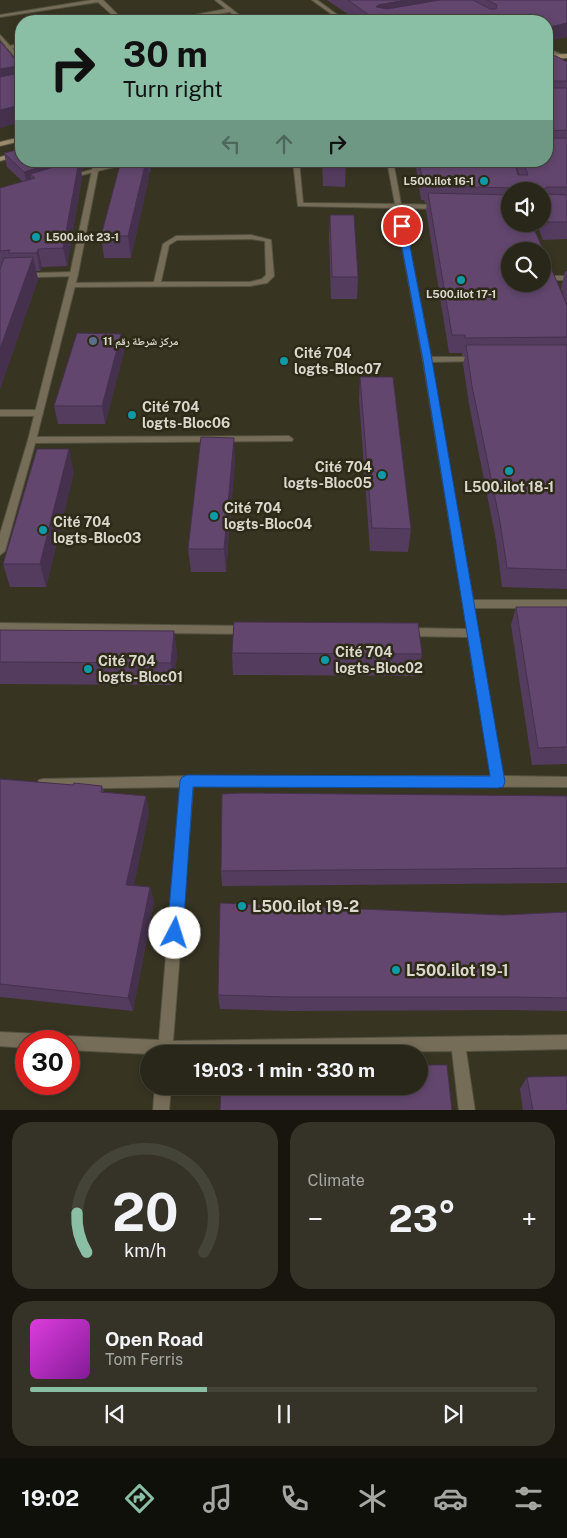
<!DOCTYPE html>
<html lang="en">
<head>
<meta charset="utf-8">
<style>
  body { margin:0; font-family:"Public Sans","Noto Naskh Arabic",sans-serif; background:#353327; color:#f1f3f6; height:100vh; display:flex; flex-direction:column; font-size:19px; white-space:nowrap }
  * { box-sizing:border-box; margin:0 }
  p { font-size:16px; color:#a5a5a2 }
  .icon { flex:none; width:28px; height:28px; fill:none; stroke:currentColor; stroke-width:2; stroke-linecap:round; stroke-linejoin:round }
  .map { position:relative; height:1110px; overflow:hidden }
  .side { display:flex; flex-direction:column; gap:12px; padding:12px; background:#17150e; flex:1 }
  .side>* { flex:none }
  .hud { position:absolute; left:15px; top:15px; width:538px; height:152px; border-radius:20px; box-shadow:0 2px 8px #0003,0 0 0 1px #454439; background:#8abfa5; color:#111; overflow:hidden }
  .tools { position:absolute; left:501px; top:182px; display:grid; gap:10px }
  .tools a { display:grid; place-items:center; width:50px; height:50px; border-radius:50%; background:#29271a; box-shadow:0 2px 8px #0003,0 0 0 1px #454439; font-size:25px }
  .speed { position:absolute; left:15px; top:1030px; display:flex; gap:10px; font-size:25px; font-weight:700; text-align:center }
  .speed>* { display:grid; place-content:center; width:65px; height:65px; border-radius:50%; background:#29271a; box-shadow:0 2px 8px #0003,0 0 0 1px #454439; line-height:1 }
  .speed .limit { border:8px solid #d22; background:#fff; color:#111 }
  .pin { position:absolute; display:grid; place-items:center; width:42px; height:42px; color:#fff; margin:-21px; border:2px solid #fff; border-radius:50%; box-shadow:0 1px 5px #0007 }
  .me { position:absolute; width:55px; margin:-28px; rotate:5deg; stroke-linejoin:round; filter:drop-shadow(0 0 4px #0008) }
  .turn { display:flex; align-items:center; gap:18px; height:105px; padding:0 25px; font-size:22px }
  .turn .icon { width:65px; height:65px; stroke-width:2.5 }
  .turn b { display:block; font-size:35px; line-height:42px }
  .lanes { display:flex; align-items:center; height:48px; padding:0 25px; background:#0003; justify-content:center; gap:25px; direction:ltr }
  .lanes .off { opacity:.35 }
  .big { font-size:38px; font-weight:700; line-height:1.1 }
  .side .card { flex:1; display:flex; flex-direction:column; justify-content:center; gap:8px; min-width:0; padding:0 18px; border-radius:20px; background:#353327 }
  .side .dial { align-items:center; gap:0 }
  .dial svg { height:130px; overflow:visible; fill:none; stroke:#454439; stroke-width:7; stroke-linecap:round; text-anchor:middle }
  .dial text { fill:#f1f3f6; stroke:none }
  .song { display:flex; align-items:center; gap:15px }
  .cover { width:60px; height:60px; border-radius:8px; background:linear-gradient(135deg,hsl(300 70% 55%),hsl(290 70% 35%)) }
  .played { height:5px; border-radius:2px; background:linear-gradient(90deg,#8abfa5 35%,#454439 35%) }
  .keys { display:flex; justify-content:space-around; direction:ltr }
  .heat { display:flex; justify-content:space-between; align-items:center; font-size:28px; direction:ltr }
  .side .tiles { flex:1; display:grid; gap:12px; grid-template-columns:1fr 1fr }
  .card:last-child { grid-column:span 2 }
  .trip { position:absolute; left:140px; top:1045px; width:288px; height:50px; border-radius:25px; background:#29271a; box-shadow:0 2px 8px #0003,0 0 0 1px #454439; font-weight:700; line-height:50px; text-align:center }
  .tab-bar { display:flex; height:80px; justify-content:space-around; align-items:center; background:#10100a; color:#a5a5a2 }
  .tab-bar .icon { width:35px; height:35px }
  .tab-bar .active { color:#8abfa5 }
  .tab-bar b { font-size:22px; color:#f1f3f6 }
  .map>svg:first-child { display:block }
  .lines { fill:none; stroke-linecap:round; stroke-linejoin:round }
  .minor-casing { stroke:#545241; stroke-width:2 }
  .tertiary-casing { stroke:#545241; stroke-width:2 }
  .secondary-casing { stroke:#545241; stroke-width:2 }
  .minor { fill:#766d58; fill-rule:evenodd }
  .tertiary { fill:#766d58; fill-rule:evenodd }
  .secondary { fill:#9a8c6c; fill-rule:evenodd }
  .wall { fill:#543c5f }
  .shaded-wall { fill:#45314d }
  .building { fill:#62466e; stroke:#45314d; fill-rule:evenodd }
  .route { fill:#1a73e8; stroke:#114b97 }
  .culture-dot { fill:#0f9aa8; stroke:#2d2a18; stroke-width:2 }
  .service-dot { fill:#5c6f8a; stroke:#2d2a18; stroke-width:2 }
  .labels { text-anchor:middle; stroke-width:5; stroke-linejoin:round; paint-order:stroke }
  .far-poi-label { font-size:11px; font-weight:bold; fill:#dad8cd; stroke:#2d2a18; text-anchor:start }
  .poi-label { font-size:14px; font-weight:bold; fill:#dad8cd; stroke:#2d2a18; text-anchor:start }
  .near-poi-label { font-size:16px; font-weight:bold; fill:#dad8cd; stroke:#2d2a18; text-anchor:start }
</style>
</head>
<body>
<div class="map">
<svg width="567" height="1111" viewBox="0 0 567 1111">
  <rect width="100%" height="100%" fill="#373422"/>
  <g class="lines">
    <!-- minor casing -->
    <g class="minor-casing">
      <g id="minor">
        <polygon points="92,0 103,0 124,21 119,21 98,2 0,17 0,15"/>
        <polygon points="215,0 220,0 247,21 242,21 230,12 172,21 163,21 226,9"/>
        <polygon points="312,0 317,0 346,21 341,21"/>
        <polygon points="21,43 21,47 9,49 6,47"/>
        <polygon points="546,48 563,55 564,56 559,57 546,51"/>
        <polygon points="126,161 138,161 70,178 67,176"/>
        <polygon points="293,161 299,161 303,203 395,204 387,161 393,161 401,204 439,205 442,207 439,209 402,208 431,357 476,357 480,359 476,361 431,362 473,600 567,600 567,608 474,608 503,776 567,777 567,787 193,786 173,1041 567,1035 567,1049 466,1051 475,1111 459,1111 452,1051 149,1054 69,1050 69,1041 62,1041 64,1038 69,1036 159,1040 180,787 43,789 39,788 37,784 39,780 43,779 187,776 491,776 468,637 406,636 402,635 401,632 402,629 406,628 467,629 423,360 395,208 298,206"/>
        <path d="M251,235L271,240L274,276L267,283L250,286L71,287L67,285L71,283L154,282L163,244L176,236ZM251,239L265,241L266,275L262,279L250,282H161L169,245L177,240Z"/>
        <polygon points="74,272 78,274 77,276 0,278 0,274"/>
        <rect x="548" y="276" width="19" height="4"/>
        <polygon points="0,410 39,410 43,413 39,416 0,416"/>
        <polygon points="289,436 293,439 292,441 32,443 28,440 32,437"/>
        <polygon points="0,623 246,626 250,627 251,630 250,633 246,634 0,631"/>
        <polygon points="0,1032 40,1034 45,1036 47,1041 26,1041 26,1048 0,1046"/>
        <polygon points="155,1086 171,1086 169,1111 153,1111"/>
      </g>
    </g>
    <!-- tertiary casing -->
    <g class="tertiary-casing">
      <g id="tertiary">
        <polygon points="0,35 21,58 21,63 19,62 0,39"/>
        <polygon points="94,161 100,161 78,274 36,440 5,551 0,555 0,534 28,440 70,274"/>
      </g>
    </g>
    <!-- secondary casing -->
    <g class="secondary-casing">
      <g id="secondary">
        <polygon points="567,54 567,58 546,59 546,55"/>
        <polygon points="21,137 21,141 0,146 0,142"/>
        <polygon points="21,151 21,155 0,161 0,157"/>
      </g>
    </g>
    <!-- minor -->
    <use href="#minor" class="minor"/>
    <!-- tertiary -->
    <use href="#tertiary" class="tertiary"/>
    <!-- secondary -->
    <use href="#secondary" class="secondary"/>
  </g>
  <!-- wall -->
  <g class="wall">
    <polygon points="327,0 567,0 567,37 546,41 546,21 352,17"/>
    <polygon points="548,55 567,62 567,239 543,240 537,224 542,224 542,191 510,191 510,224 536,224 534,229 567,305 561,288 565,271 567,271 567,589 502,587 496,540 469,404 463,364 465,356 462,356 462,353 449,353 426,210 427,203 425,203 424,200 421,200 415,161 514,161 518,175 519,175 515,161 546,161"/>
    <polygon points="4,153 84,169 81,170 82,177 67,266 42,267 40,271 36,271 38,279 0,389 0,188 23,182 7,167"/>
    <polygon points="121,161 153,161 150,173 149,172 149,177 131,258 104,258 101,236"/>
    <polygon points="322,161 346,161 345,187 323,186"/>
    <polygon points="330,215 358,277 357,299 331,299 329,236"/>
    <polygon points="124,352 105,424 58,424 54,406"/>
    <polygon points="360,377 411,529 408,552 370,551 359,399"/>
    <polygon points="235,460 226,572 191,572 188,549"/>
    <polygon points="74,472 46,587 10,587 3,564"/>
    <polygon points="516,607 567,607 567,764 532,765 511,625"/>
    <polygon points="0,630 174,631 177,654 174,685 0,684"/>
    <polygon points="232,653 422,654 418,676 233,675"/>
    <polygon points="0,779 73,785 102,786 104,792 146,796 149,812 134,885 150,887 154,902 133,1011 0,997"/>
    <polygon points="567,796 567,883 222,886 221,871"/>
    <polygon points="567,912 567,1011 511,1010 289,1011 220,1009 218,995 503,915"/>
    <polygon points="527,1077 567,1111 523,1111 520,1089"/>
  </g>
  <!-- shaded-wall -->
  <g class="shaded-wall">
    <polygon points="406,0 455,0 375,21 376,7 378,5"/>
    <polygon points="567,23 567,37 546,41 546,28"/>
    <polygon points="18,66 20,79 17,78 0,86 0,69"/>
    <polygon points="21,105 21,122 0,128 0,110"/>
    <polygon points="61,161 86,161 84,169 81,170 82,177 67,266 63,248 35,178 30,174 32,184 27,185 24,172"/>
    <polygon points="146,161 148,161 149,177 131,258 128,236"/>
    <polygon points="149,161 153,161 150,173"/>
    <polygon points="38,249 42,267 40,271 37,253"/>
    <polygon points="33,257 38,279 0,389 0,349"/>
    <polygon points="121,334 124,352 105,424 102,406"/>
    <polygon points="234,438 235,460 226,572 224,549"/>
    <polygon points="69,449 74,472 46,587 40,564"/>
    <polygon points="174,631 177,654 174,685 171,663"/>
    <polygon points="146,796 149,812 131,900 126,885"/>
    <polygon points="150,887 154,902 133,1011 128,998"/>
  </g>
  <!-- building -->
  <g class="building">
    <polygon points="348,0 406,0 378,5 376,7 387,9 440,0 473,0 490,9 496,9 497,5 487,0 567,0 567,23 546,28 546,21 326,21 369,15"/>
    <polygon points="0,41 21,66 21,79 17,78 21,82 21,105 0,110 0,77 19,73 20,68 18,66 0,69"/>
    <polygon points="546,49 547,50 548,55 556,56 567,62 567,81 549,81 547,87 549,88 567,88 567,130 548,131 547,136 549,138 567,138 567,187 546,187 544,189 544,194 567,195 567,222 546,222 542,213 542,191 515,191 514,188 427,186 426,183 423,183 419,161 514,161 518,175 528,175 523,161 546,161"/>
    <polygon points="21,149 21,161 61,161 24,172 4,153"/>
    <polygon points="75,161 79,161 63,248 38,249 37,253 8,253 10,250 0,251 0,188 35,178 30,174"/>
    <polygon points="121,161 146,161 128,236 101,236"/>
    <rect x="323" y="161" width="23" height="5"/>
    <path d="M428,193L510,195V224H532L567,305V337L465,338V335H452ZM510,251H542V284H510Z"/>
    <polygon points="330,215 354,215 358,277 332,277"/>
    <polygon points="33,257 0,349 0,269 4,258"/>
    <polygon points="77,333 121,334 102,406 54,406"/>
    <polygon points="466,345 567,345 567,570 507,568 500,522 472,386"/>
    <polygon points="360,377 393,377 411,529 372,528"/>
    <polygon points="201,437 234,438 224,549 188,549"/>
    <polygon points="37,449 69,449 40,564 3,564"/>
    <polygon points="516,607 567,607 567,747 538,748"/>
    <polygon points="234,622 418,623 422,654 232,653"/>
    <polygon points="0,630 174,631 171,663 0,662"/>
    <polygon points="0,779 73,785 74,783 102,786 101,792 146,796 126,885 150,887 128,998 0,984"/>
    <polygon points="242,793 567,796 567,868 221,871 222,794"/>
    <polygon points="220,903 503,915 567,912 567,998 518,997 289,997 218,995"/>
    <polygon points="419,1065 447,1065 452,1111 220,1111 221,1086 419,1086"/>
    <polygon points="567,1076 567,1111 533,1111 527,1077"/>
  </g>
  <!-- route -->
  <polygon class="route" points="402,223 406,226 432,360 505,782 503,787 498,788 193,787 183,933 180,939 175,941 170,939 167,933 180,781 182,777 187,775 490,776 423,360 398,226"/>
  <!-- markers -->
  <g class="culture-dot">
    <circle cx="484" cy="181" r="5"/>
    <circle cx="36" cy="237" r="5"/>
    <circle cx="461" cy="280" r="5"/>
    <circle cx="284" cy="361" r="5"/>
    <circle cx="132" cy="415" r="5"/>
    <circle cx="509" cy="471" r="5"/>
    <circle cx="382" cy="475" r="5"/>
    <circle cx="214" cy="516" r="5"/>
    <circle cx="43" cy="530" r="5"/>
    <circle cx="325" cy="660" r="5"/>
    <circle cx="88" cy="669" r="5"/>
    <circle cx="242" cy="906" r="5"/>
    <circle cx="396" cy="970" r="5"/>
  </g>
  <circle class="service-dot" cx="93" cy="341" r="5"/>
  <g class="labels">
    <!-- far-poi labels -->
    <g class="far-poi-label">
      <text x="474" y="185" text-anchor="end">L500.ilot 16-1</text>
      <text x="46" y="241">L500.ilot 23-1</text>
      <text x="461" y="298" text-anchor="middle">L500.ilot 17-1</text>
      <text x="103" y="345">مركز شرطة رقم 11</text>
    </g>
    <!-- poi labels -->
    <g class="poi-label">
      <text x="294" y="358">Cité 704<tspan x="294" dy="16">logts-Bloc07</tspan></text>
      <text x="142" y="412">Cité 704<tspan x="142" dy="16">logts-Bloc06</tspan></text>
      <text x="372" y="472" text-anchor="end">Cité 704<tspan x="372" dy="16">logts-Bloc05</tspan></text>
      <text x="509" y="492" text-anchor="middle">L500.ilot 18-1</text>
      <text x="224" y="513">Cité 704<tspan x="224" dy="16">logts-Bloc04</tspan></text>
      <text x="53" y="527">Cité 704<tspan x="53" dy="16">logts-Bloc03</tspan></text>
      <text x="335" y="657">Cité 704<tspan x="335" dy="16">logts-Bloc02</tspan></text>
      <text x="98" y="666">Cité 704<tspan x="98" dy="16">logts-Bloc01</tspan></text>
    </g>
    <!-- near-poi labels -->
    <g class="near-poi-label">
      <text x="252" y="912">L500.ilot 19-2</text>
      <text x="406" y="976">L500.ilot 19-1</text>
    </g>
  </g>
</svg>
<div class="tools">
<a><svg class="icon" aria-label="sound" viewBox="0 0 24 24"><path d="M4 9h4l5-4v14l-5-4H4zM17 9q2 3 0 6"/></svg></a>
<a><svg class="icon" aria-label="search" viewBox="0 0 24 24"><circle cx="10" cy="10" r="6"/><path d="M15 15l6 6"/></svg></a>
</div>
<div class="speed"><div class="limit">30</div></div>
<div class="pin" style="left:402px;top:226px;background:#d93025"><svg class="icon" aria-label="arrive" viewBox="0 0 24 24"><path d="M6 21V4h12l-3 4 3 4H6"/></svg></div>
<svg class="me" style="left:175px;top:933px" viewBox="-20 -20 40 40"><circle r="19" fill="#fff"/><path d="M0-13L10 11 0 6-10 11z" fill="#1a73e8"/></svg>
<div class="trip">19:03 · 1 min · 330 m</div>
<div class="hud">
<div class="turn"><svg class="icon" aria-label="right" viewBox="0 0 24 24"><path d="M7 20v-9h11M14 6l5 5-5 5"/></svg><div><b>30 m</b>Turn right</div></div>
<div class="lanes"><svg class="icon off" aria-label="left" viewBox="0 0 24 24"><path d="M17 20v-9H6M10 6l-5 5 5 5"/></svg><svg class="icon off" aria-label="ahead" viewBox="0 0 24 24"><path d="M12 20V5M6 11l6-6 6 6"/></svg><svg class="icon" aria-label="right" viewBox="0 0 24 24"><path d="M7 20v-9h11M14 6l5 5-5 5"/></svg></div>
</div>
</div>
<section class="side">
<div class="tiles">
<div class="card dial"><svg viewBox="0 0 100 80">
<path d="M14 69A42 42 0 1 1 86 69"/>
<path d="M14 69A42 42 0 0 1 8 45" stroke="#8abfa5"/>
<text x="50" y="56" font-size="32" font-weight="700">20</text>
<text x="50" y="72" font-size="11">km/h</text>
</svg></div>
<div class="card"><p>Climate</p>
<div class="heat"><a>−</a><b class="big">23°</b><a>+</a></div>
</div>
<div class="card">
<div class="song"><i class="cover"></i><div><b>Open Road</b><p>Tom Ferris</p></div></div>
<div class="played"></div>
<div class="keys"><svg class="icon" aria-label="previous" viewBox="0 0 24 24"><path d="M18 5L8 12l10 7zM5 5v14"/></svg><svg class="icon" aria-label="pause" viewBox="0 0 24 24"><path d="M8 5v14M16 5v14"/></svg><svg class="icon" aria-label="next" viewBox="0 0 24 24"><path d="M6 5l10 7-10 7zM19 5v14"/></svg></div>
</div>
</div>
</section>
<nav class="tab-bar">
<b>19:02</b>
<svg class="icon active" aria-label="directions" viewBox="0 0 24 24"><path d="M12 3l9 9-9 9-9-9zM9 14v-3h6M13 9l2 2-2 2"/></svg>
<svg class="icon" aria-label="music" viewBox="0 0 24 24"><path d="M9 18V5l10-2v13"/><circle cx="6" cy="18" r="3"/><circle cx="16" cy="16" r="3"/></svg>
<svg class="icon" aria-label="phone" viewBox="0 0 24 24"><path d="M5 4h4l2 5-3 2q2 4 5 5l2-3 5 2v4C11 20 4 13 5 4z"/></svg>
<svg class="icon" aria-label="climate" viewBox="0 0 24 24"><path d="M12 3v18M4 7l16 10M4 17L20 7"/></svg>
<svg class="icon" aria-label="car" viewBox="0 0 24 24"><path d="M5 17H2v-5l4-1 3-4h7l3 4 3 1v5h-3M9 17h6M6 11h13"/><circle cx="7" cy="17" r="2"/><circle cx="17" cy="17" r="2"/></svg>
<svg class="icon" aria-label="filters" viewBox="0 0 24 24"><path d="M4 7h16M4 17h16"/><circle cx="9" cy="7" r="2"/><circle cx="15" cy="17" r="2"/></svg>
</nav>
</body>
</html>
